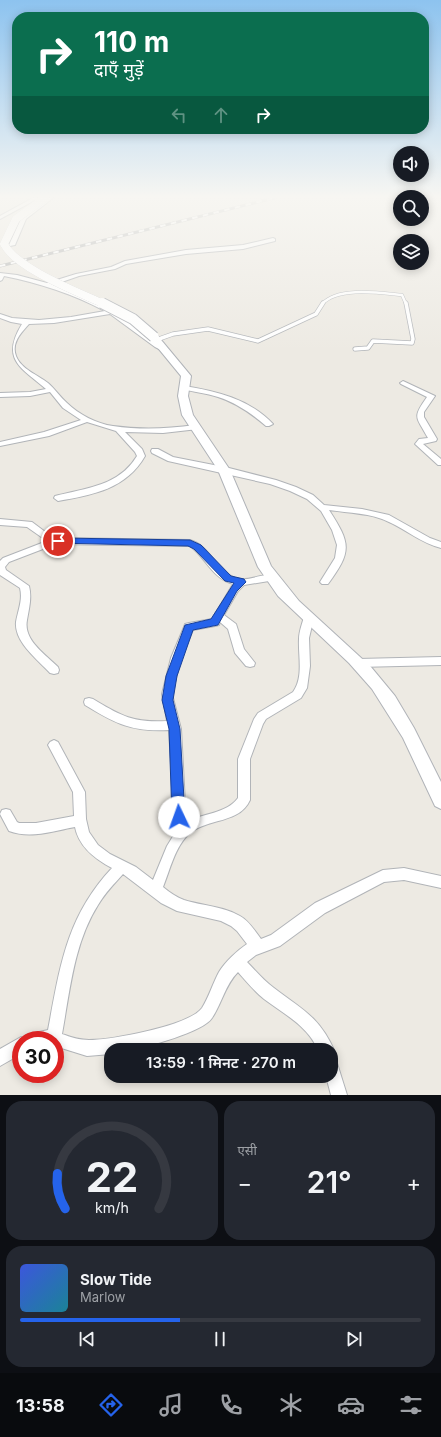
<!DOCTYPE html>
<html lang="hi">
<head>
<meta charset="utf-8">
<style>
  body { margin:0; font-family:Inter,"Noto Sans Devanagari",sans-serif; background:#242831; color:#f1f3f6; height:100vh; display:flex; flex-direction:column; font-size:15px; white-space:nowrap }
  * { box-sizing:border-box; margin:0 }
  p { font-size:13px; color:#9ea1a6 }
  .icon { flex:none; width:22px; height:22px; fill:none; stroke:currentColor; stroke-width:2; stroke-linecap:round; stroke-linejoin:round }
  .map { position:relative; height:1095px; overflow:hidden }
  .drawer { display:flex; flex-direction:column; gap:6px; padding:6px; background:#0d0f14; flex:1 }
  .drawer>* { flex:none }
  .hud { position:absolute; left:12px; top:12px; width:417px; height:122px; border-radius:16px; box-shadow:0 2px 10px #0003; background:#0b6e4f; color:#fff; overflow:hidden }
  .buttons { position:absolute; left:393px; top:146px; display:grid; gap:8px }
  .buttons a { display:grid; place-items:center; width:36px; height:36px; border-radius:50%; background:#171b24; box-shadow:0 2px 10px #0003; font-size:20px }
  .speed { position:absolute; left:12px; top:1031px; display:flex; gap:8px; font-size:20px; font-weight:700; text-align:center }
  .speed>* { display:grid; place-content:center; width:52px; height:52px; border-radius:50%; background:#171b24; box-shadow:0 2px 10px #0003; line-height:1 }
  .speed .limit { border:6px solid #d22; background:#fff; color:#111 }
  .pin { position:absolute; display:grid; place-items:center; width:34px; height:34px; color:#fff; margin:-17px; border:2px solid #fff; border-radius:50%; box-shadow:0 1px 4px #0007 }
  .me { position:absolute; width:44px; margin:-22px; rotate:357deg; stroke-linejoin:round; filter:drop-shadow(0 0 3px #0008) }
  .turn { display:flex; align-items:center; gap:14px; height:84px; padding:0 16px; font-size:18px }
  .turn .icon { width:52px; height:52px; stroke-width:2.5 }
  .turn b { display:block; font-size:28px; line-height:34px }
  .lanes { display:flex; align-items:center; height:38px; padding:0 16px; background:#0003; justify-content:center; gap:20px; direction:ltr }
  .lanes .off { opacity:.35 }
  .big { font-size:30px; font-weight:600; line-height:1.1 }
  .drawer .tile { flex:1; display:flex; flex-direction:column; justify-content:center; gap:6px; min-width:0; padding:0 14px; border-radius:16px; background:#242831 }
  .drawer .dial { align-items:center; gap:0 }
  .dial svg { height:104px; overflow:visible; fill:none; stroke:#363941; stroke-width:7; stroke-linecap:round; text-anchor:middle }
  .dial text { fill:#f1f3f6; stroke:none }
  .song { display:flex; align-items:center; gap:12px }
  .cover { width:48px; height:48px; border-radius:6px; background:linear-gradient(135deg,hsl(230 70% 55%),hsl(190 70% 35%)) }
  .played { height:4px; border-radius:2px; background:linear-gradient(90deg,#2563eb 40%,#363941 40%) }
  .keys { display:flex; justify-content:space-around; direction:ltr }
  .heat { display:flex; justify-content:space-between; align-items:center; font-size:22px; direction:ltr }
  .drawer .tiles { flex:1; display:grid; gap:6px; grid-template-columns:1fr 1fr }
  .tile:last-child { grid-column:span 2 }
  .trip { position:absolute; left:104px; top:1043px; width:234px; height:40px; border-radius:16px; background:#171b24; box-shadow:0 2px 10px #0003; font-weight:600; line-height:40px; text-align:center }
  .tabs { display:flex; height:64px; justify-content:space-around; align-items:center; background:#090b0e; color:#9ea1a6 }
  .tabs .icon { width:28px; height:28px }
  .tabs .selected { color:#2563eb }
  .tabs b { font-size:18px; color:#f1f3f6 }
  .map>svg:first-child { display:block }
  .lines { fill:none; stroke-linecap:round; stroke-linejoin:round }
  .lane-far1-casing { stroke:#b1b4b8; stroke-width:3.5 }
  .lane-casing { stroke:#b1b4b8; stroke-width:5 }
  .street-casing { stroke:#b1b4b8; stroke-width:2 }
  .secondary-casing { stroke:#b0b3b8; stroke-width:2 }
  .lane-far1 { stroke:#fff; stroke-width:2.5 }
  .lane { stroke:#fff; stroke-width:3.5 }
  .street { fill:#fff; fill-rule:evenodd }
  .secondary { fill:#fff; fill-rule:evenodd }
  .rail-casing { stroke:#b2b3b3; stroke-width:3 }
  .rail { stroke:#fff; stroke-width:2; stroke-dasharray:5.5; stroke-linecap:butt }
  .secondary-bridge-far1-casing { stroke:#b0b3b8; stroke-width:8; stroke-linecap:butt }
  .secondary-bridge-casing { stroke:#b0b3b8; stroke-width:12; stroke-linecap:butt }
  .secondary-bridge-far1 { stroke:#fff; stroke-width:8 }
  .secondary-bridge { stroke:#fff; stroke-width:10 }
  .route { fill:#2563eb; stroke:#184099 }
</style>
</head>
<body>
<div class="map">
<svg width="441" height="1095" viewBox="0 0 441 1095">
  <rect width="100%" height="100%" fill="#edeae3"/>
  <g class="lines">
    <!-- lane-far1 casing -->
    <g class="lane-far1-casing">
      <path id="lane-far1" d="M322,304C338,286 381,293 402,295L406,304"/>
    </g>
    <!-- lane casing -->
    <g class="lane-casing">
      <g id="lane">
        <polyline points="156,340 173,334 208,329 258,341 316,314 323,303"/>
        <polyline points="355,349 368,348 373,341 412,343 413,339 406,303"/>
      </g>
    </g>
    <!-- street casing -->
    <g class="street-casing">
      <g id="street">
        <polygon points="33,198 39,198 0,219 0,216"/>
        <polygon points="48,198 53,198 26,219 15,245 10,246 9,245 22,217"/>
        <path d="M273,238L275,239V241L243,249L186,254L126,264L115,269L79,276L53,285C78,293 104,304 125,319C139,328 151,340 165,348V350H161L155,347L110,314L54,323L29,324C21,333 11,343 16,356C21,369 38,375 48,383C55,389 60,397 67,403C78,414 97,424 113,426C140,430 167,429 195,425H198V429L163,433L125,432L142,449L145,456C126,489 93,495 58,501L54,498L55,496C86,488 119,486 137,456L135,452L116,431L87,422L49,436L0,446V442L44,432L81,420L63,408L50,392L30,396L0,397V393L30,392L46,389C22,368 0,360 22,324L11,322L0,318V314L12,318L39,320L71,317L105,311C73,294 39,283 4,276L2,280L0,281V273L17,275L47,283L76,274L111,267L125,261L186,250L243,245Z"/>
        <path d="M403,381L435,396L424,412V417L437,439L436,441L423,444L441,459V465H438L415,444L419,439L428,438C416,416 412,418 427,397L401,384L400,383Z"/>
        <path d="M184,386C216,391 250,399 273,424L269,426H266C252,414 237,403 218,397C206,393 194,392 182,389L180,388Z"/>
        <path d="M152,449H158L173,457L229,468L276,480L296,487L313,495L324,505L362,509L389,515L430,538L441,542V548C421,543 407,530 389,522C371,513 349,513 329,510C351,544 352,551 328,584H322L320,582L335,558L337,545L332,530L321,511L307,499L290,491L270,484L168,461L152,453L151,451Z"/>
        <path d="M0,519L32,522L48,534L56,538L190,540C209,545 216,570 235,578C247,583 263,572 275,576L277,578L275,580L244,585L238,591L224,615L236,624L244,649L255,663L254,666L250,667L246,666L235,653L228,629L220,622L219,625L215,626L193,630L181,658L172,694L181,729L186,822C203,813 226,814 238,798V759L254,719L258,713L293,692C304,677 298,656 299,639C299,632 302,624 304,617L306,615H312L314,617L309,638L310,666L307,688L301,698L266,719L263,724L250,759V800C239,824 208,818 190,833C175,846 170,870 163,887C169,892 176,897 184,900C203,906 223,906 240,916C249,921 255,931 261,939L271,935L315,903L383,870L404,868L441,876V888L404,880L384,882L325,913L280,946L256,955L247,962C256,971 264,981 274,988C301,1009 319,1016 334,1050L331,1055V1050H318C308,1026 284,1014 264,999C254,991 246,981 238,972C225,985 222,1003 212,1018C203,1032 147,1047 130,1050C124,1051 117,1050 111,1050V1054L87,1056L55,1046V1040H21V1054L0,1066V1049L21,1037L24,1039L26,1035L48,1030C60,967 66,917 112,868C95,859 79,847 75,827C54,831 30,839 9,831L0,814L2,810L6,809L10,810L17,822L19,823H36L74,816L73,792L48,745L50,742L54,740L58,742L85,792L86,819L89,832L98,845L110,854L136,867L153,880L167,846L175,833L169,730C132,732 116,724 85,705L84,702L85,699L89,698L93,699C121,716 134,723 167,721L162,694L171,658L184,627L185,624L189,623L212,619L233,584C213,579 205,557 190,546L56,544L9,562L5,567L6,570L29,586C32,598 29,608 27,620C23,640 45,654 58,667L59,670L58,673L54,674L50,673C38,660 14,642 16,622C18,610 23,600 20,588L0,575V561L3,558L47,541L27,527L0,525ZM123,874L161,903L177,911L221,921L231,926L237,931L247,944C238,950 225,962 219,972C213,983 209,997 202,1008C189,1026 111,1040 89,1040C80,1040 70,1037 62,1034C70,990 74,943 98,905C105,893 114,884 123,874Z"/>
        <polygon points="441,657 441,665 358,667 354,666 353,663 354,660 358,659"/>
        <polygon points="331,1057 336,1060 347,1095 331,1095 326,1076 331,1076"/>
      </g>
    </g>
    <!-- secondary casing -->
    <g class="secondary-casing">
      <polygon id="secondary" points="154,334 157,335 191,376 188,396 193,415 230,470 271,566 299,601 371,667 395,696 414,728 441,782 441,809 435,806 403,738 372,689 349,663 278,596 258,567 218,470 182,415 178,396 181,376 149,337"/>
    </g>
    <!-- lane-far1 -->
    <use href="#lane-far1" class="lane-far1"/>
    <!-- lane -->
    <use href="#lane" class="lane"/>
    <!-- street -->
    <use href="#street" class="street"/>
    <!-- secondary -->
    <use href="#secondary" class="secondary"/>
    <!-- rail casing -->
    <g class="rail-casing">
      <polyline id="rail" points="0,266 274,198"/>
    </g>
    <!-- rail -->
    <use href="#rail" class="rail"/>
    <!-- secondary-bridge-far1 casing -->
    <g class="secondary-bridge-far1-casing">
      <path id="secondary-bridge-far1" d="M45,198L16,219L4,244C17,269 78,292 104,304"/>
    </g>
    <!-- secondary-bridge casing -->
    <g class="secondary-bridge-casing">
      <polyline id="secondary-bridge" points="102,303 133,319 154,337"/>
    </g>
    <!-- secondary-bridge-far1 -->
    <use href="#secondary-bridge-far1" class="secondary-bridge-far1"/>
    <!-- secondary-bridge -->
    <use href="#secondary-bridge" class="secondary-bridge"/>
  </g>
  <!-- sky -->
  <linearGradient id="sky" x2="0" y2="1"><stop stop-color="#8dc3ef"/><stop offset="0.56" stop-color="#f7f6f2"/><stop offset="1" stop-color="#f7f6f2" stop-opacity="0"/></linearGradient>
  <rect width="441" height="351" fill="url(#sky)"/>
  <!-- route -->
  <polygon class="route" points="58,538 190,540 201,545 231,576 244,579 246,582 237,591 218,625 193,630 177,676 173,700 180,729 185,817 183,821 179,823 174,821 172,817 169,729 162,700 166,676 185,625 211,619 234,583 225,581 194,549 188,546 54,543 54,539"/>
</svg>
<div class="buttons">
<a><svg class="icon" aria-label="sound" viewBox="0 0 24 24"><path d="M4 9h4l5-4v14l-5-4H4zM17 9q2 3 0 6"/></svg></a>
<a><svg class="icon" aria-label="search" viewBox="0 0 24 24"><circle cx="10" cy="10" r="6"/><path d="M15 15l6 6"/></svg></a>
<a><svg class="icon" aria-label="layers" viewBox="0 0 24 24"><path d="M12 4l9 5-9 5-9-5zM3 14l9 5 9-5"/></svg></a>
</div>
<div class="speed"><div class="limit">30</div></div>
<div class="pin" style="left:58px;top:541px;background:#d93025"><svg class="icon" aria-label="arrive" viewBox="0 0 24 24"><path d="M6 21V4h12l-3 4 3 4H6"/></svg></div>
<svg class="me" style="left:179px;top:817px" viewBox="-20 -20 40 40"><circle r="19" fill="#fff"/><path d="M0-13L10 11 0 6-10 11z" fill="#2563eb"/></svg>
<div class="trip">13:59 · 1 मिनट · 270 m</div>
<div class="hud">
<div class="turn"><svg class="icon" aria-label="right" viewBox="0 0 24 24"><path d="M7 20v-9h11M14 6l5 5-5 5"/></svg><div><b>110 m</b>दाएँ मुड़ें</div></div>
<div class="lanes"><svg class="icon off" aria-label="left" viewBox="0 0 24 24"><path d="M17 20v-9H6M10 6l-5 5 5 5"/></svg><svg class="icon off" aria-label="ahead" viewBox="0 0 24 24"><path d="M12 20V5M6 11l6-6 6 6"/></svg><svg class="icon" aria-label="right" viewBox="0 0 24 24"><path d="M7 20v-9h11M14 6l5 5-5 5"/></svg></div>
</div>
</div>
<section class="drawer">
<div class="tiles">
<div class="tile dial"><svg viewBox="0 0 100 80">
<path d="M14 69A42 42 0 1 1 86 69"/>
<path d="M14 69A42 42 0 0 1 8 42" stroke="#2563eb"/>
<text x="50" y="56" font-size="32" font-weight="700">22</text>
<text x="50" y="72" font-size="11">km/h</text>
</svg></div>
<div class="tile"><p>एसी</p>
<div class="heat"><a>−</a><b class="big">21°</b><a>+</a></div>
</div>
<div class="tile">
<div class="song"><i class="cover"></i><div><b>Slow Tide</b><p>Marlow</p></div></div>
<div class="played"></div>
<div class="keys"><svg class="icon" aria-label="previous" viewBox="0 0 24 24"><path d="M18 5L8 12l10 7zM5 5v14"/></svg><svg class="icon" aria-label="pause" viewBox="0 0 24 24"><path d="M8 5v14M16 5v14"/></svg><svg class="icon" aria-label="next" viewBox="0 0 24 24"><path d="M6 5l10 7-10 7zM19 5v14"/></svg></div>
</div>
</div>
</section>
<nav class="tabs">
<b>13:58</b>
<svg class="icon selected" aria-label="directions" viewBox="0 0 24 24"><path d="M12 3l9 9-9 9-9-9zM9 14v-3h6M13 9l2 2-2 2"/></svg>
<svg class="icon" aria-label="music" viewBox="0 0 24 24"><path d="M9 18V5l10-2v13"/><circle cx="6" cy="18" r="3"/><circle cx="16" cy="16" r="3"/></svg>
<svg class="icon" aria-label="phone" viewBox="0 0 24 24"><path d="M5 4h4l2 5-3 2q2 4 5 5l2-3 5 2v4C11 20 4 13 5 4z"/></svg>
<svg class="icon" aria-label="climate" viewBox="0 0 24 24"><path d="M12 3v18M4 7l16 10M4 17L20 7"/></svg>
<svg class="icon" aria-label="car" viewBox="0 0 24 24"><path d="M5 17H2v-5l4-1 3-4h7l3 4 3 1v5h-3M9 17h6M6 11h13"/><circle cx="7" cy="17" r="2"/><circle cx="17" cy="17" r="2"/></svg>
<svg class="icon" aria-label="filters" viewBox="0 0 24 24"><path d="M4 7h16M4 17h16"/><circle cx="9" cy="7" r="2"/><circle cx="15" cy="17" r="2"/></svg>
</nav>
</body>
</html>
